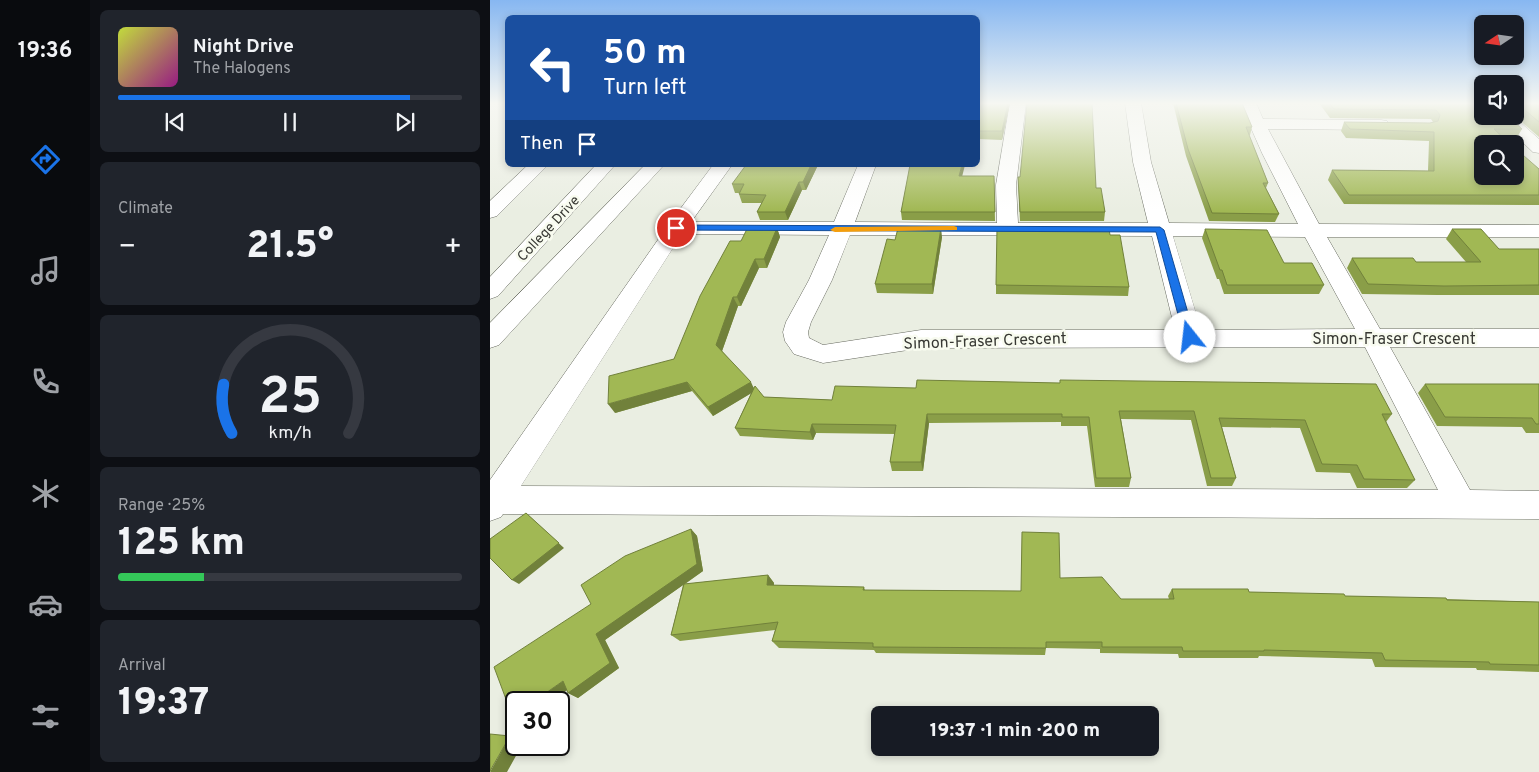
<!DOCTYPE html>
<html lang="en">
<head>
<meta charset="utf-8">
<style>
  body { margin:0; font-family:Overpass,sans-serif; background:#20242c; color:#f1f3f6; height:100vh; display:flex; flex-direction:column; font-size:19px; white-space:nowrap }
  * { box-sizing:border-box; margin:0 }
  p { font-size:16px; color:#9ea1a6 }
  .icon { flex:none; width:28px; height:28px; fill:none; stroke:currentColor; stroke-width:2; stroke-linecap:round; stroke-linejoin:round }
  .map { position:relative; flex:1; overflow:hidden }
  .side { display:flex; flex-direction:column; gap:10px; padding:10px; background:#0d0f14; width:400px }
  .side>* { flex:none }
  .guide { position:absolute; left:15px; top:15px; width:475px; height:152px; border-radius:8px; box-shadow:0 2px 8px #0003; background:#1a4fa0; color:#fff; overflow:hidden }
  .needle { width:32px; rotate:257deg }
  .tools { position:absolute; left:984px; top:15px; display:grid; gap:10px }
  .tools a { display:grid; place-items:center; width:50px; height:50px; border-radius:8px; background:#171b24; box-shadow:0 2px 8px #0003; font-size:25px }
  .speed { position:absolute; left:15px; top:691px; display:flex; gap:10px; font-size:25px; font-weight:700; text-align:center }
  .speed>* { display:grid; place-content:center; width:65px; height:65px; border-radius:50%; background:#171b24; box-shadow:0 2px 8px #0003; line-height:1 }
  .speed .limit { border:2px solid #111; border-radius:8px; background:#fff; color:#111 }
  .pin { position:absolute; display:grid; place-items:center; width:42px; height:42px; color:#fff; margin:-21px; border:2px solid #fff; border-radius:50%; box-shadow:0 1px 5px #0007 }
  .me { position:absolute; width:55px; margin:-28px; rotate:344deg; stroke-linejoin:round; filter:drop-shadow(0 0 4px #0008) }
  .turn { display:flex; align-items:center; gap:18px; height:105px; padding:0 15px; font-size:22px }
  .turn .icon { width:65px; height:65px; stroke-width:2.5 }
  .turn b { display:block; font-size:35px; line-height:42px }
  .then { display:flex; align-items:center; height:48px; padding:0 15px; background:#0003; gap:10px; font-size:19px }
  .big { font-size:38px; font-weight:800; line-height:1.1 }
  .side .widget { flex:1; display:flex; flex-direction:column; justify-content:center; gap:8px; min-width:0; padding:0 18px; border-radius:8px; background:#20242c }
  .side .dial { align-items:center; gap:0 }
  .dial svg { height:130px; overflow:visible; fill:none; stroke:#363941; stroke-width:7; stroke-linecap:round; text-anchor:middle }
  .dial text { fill:#f1f3f6; stroke:none }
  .song { display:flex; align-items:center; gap:15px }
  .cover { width:60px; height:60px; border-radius:8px; background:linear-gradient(135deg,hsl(70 70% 55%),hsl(310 70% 35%)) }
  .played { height:5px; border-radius:2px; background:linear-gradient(90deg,#1a73e8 85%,#363941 85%) }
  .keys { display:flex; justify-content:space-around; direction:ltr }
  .heat { display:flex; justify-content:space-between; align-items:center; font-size:28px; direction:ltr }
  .charge { height:8px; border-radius:4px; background:linear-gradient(90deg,#34c759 25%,#363941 0) }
  .trip { position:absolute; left:381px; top:706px; width:288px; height:50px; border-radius:8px; background:#171b24; box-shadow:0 2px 8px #0003; font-weight:800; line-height:50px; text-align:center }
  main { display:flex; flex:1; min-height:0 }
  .menu { display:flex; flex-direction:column; width:90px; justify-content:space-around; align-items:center; background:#090b0e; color:#9ea1a6 }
  .menu .icon { width:35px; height:35px }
  .menu .current { color:#1a73e8 }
  .menu b { font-size:22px; color:#f1f3f6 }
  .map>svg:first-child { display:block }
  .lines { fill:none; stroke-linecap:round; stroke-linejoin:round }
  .minor-casing { stroke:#66695f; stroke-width:1 }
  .highway-casing { stroke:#66695f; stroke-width:1 }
  .minor { fill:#fff; fill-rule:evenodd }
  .highway { fill:#fff; fill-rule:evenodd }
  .wall { fill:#8a9e48 }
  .shaded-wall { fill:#71813b }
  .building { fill:#a1b854; stroke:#71813b }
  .route { fill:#1a73e8; stroke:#114b97 }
  .slow { fill:#f59e0b }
  .labels { text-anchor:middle; stroke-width:5; stroke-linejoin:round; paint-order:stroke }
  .far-street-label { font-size:14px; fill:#373833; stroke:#f8fbef }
  .street-label { font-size:16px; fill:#373833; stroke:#f8fbef }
</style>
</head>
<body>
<main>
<nav class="menu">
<b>19:36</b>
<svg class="icon current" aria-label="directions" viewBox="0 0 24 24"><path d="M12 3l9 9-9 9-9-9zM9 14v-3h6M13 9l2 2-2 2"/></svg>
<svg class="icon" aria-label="music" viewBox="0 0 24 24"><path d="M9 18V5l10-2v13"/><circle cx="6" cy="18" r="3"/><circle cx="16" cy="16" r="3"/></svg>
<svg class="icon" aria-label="phone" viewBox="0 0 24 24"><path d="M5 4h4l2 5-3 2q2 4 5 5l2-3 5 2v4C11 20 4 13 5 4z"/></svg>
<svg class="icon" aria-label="climate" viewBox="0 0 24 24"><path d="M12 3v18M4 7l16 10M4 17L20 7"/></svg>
<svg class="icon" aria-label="car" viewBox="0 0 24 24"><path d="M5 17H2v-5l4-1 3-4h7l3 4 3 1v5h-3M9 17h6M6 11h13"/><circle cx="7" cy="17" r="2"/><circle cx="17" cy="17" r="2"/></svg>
<svg class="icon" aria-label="filters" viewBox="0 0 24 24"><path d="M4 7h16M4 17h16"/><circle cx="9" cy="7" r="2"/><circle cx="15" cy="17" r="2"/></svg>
</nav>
<section class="side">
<div class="widget">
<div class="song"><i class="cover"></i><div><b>Night Drive</b><p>The Halogens</p></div></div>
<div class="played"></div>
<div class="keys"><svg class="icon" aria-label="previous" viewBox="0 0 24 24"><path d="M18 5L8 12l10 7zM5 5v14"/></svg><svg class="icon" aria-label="pause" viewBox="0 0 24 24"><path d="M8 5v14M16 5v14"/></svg><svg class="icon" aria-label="next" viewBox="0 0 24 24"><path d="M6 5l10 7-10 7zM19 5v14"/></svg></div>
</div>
<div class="widget"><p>Climate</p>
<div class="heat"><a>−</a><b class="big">21.5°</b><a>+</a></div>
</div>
<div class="widget dial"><svg viewBox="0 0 100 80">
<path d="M14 69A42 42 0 1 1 86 69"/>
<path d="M14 69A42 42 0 0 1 9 39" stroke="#1a73e8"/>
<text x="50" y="56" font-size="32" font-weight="700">25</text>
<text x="50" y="72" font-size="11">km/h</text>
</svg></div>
<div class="widget"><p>Range · 25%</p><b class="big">125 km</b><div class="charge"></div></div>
<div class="widget"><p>Arrival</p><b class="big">19:37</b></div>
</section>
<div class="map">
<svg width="1049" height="772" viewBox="0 0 1049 772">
  <rect width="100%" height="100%" fill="#eaeee2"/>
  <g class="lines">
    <!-- minor casing -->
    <g class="minor-casing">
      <g id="minor">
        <path d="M520,103H536L526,185L528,223H658L643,162L635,103H651L661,162L679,223L808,224L772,153L750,103H766L773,119L891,120L897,121L899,125L897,129L891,130L778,129L829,224L1049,225V237H837L890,329H1049V347H900L980,490L1049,491V519L13,514L11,517L0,521V480L179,224L223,165H242L201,222H344L368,165H386L365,222L507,223L506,185ZM192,234L339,235L319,280L296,322L293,332L295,341L304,354L333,363L431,348L875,347L948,490L31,486ZM360,235L662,236L685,330H431L333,345L319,338L318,332L321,322L342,280ZM683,236L815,237L865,329L711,330Z"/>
        <polygon points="1005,116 1023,116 1049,139 1049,153 1043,152"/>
      </g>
    </g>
    <!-- highway casing -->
    <g class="highway-casing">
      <g id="highway">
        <polygon points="38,165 58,165 7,216 0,218 0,201"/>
        <polygon points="106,165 125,165 8,296 0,299 0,277"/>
        <polygon points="155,165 174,165 9,345 0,348 0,323"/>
      </g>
    </g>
    <!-- minor -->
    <use href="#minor" class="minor"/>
    <!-- highway -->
    <use href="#highway" class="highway"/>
  </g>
  <!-- wall -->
  <g class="wall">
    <polygon points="488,103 520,103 512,140 488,139"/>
    <polygon points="683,103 752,103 762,127 760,135 759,135 778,183 776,188 789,214 785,222 719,221 696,156"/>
    <polygon points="829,103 980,103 1032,129 1026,139 1014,139 1049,169 1049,205 854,204 838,180 842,170 938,171 939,141 856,138 851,131 854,122 940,123 943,122 941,119 840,118"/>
    <polygon points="1025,103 1049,103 1049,137 1025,116"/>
    <polygon points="328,165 316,190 312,190 298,220 270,220 267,212 272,203 252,203 249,194 250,193 245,193 242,184"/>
    <polygon points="472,176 504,176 505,221 412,220 411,212"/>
    <polygon points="528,177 606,188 615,212 614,221 530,221"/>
    <polygon points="287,228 290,237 277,268 269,268 251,306 248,306 232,351 264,388 274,397 342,400 902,414 896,422 925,480 917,488 867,488 860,473 826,472 810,428 732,427 746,478 742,486 717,486 701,420 631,419 641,478 639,487 605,487 597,426 571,426 571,422 439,423 433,471 402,471 400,462 405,434 326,433 323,440 250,436 245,428 261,393 223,416 202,391 125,413 184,359"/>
    <polygon points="715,229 794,263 834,285 829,294 734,294 729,279 727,279 712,238"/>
    <polygon points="962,229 1009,249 1049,249 1049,295 947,295 872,294 857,268 862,258 926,262 976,262 956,239"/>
    <polygon points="620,235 639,287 638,296 506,294 506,285"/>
    <polygon points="452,237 443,294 387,293 385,284 405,240"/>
    <polygon points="935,384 1049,384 1049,433 1036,433 1032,427 947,426 928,393"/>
    <polygon points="201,529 207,536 213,571 195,584 278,575 284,583 284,585 374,587 375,590 531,591 570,578 631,599 679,599 678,596 682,589 855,596 1049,602 1049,672 987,670 986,668 885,667 882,659 769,656 768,658 689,658 688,654 610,653 610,649 556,648 555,655 386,653 384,650 289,648 282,641 285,630 190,641 181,635 193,585 115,640 129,668 88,698 78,693 101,604"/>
  </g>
  <!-- shaded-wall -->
  <g class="shaded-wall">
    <polygon points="518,103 520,103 512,140 512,131"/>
    <polygon points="321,165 328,165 316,190 313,182"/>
    <polygon points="472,165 475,165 470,185 469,176"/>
    <polygon points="309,182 312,190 298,220 295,212"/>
    <polygon points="287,228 290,237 277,268 274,259"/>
    <polygon points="451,228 452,237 443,294 442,284"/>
    <polygon points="265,259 269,268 251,306 247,297"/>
    <polygon points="243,297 248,306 231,354 226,345"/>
    <polygon points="197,382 202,391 125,413 118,404"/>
    <polygon points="261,382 265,391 223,416 218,407"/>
    <polygon points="437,414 439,423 433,471 431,462"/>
    <polygon points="322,424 326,433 323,440 320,432"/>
    <polygon points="36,513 74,548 29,584 22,580"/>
    <polygon points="201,529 207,536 213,571 115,640 129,668 88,698 78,693 106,634"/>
    <polygon points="278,575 284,583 283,592 277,585"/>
    <polygon points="73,681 83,686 60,702 43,702"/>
    <polygon points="20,736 26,737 26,745 32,745 17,772 0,772"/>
  </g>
  <!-- building -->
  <g class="building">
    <polygon points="488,103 518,103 512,131 488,131"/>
    <polygon points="537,103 602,103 606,188 611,188 615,212 530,212 528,177 530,177"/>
    <polygon points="686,103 752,103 762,127 756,127 778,183 773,183 789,214 722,213 698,149"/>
    <polygon points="839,103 992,103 992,116 1018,116 1032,129 1004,129 1020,144 992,144 992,176 1025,176 1025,148 1049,169 1049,195 859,195 842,170 944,171 944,132 860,129 854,122 940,123 948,121 950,115 946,110 844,109"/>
    <polygon points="1025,103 1049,103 1049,122 1029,105 1025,105"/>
    <polygon points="256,165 321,165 313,182 309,182 295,212 267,212 276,195 249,194 254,184 242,184"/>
    <polygon points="420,165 472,165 469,176 504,176 505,212 411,212"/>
    <polygon points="258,227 287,228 274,259 265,259 247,297 243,297 226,345 261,382 218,407 197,382 118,404 119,376 184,359 210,296 240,241 251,241"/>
    <polygon points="408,228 451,228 442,284 385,284 397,239 405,240"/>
    <polygon points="507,228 619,229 620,235 630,235 639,287 506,285"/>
    <polygon points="715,229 777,230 794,263 822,263 834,285 737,285 732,270 730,270"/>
    <polygon points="962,229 991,229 1009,249 1049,249 1049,285 954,286 878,284 862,258 923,258 926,262 991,262"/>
    <polygon points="427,380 570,383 570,380 886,384 902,414 892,414 925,480 874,479 867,465 832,464 815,420 729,418 746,478 721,478 704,411 629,411 641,478 606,478 599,417 572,417 572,414 437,414 431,462 400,462 406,425 322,424 320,432 245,428 265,386 274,397 342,400 345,386 426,388"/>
    <polygon points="935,384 1049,384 1049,424 1046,424 1042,418 955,417"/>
    <polygon points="36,513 69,543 22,580 0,558 0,539"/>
    <polygon points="201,529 207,564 106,634 120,663 78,693 73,681 43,702 26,702 26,726 4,667 101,604 91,585 135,556"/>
    <polygon points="532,532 569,533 570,578 612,577 631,599 684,599 682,589 758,589 759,592 854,594 855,596 956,598 957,600 1049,602 1049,665 1000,664 999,662 895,660 892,653 774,650 774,651 693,651 692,647 612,647 612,642 556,642 556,648 383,647 383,643 282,641 288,622 181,635 194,584 278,575 277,585 374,587 373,590 531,591"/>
    <polygon points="0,734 20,736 0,771"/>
  </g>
  <!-- sky -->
  <linearGradient id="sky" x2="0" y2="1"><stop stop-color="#87b7f1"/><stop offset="0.49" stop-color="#f6f7f2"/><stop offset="1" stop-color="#f6f7f2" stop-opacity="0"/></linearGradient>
  <rect width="1049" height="211" fill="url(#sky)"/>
  <!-- route -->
  <polygon class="route" points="186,225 670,227 674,230 705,337 700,341 694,337 666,232 183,230 183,226"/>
  <!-- slow -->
  <polygon class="slow" points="464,226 467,227 467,230 345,232 340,230 345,227"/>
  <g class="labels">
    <!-- far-street labels -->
    <g class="far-street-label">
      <text transform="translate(58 228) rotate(-47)" y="5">College Drive</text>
    </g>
    <!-- street labels -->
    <g class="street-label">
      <text x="904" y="344">Simon-Fraser Crescent</text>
      <text transform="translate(495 340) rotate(-2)" y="6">Simon-Fraser Crescent</text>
    </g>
  </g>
</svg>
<div class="tools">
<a><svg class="needle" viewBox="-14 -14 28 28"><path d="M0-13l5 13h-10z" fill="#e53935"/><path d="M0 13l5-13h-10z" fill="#9ea1a6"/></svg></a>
<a><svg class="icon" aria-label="sound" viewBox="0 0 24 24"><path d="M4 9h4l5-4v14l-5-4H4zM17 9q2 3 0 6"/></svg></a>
<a><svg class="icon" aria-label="search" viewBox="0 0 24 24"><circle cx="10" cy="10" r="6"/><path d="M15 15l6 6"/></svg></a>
</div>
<div class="speed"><div class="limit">30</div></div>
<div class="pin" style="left:186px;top:228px;background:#d93025"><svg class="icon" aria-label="arrive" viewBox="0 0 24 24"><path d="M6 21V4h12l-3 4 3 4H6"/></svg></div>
<svg class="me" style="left:700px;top:337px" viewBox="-20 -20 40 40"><circle r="19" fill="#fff"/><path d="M0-13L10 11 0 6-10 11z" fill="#1a73e8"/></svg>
<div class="trip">19:37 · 1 min · 200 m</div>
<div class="guide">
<div class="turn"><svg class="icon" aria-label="left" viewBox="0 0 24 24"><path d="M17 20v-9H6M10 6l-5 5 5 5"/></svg><div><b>50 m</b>Turn left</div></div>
<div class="then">Then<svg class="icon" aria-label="arrive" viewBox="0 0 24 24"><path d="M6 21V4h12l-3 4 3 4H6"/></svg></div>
</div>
</div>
</main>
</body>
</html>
